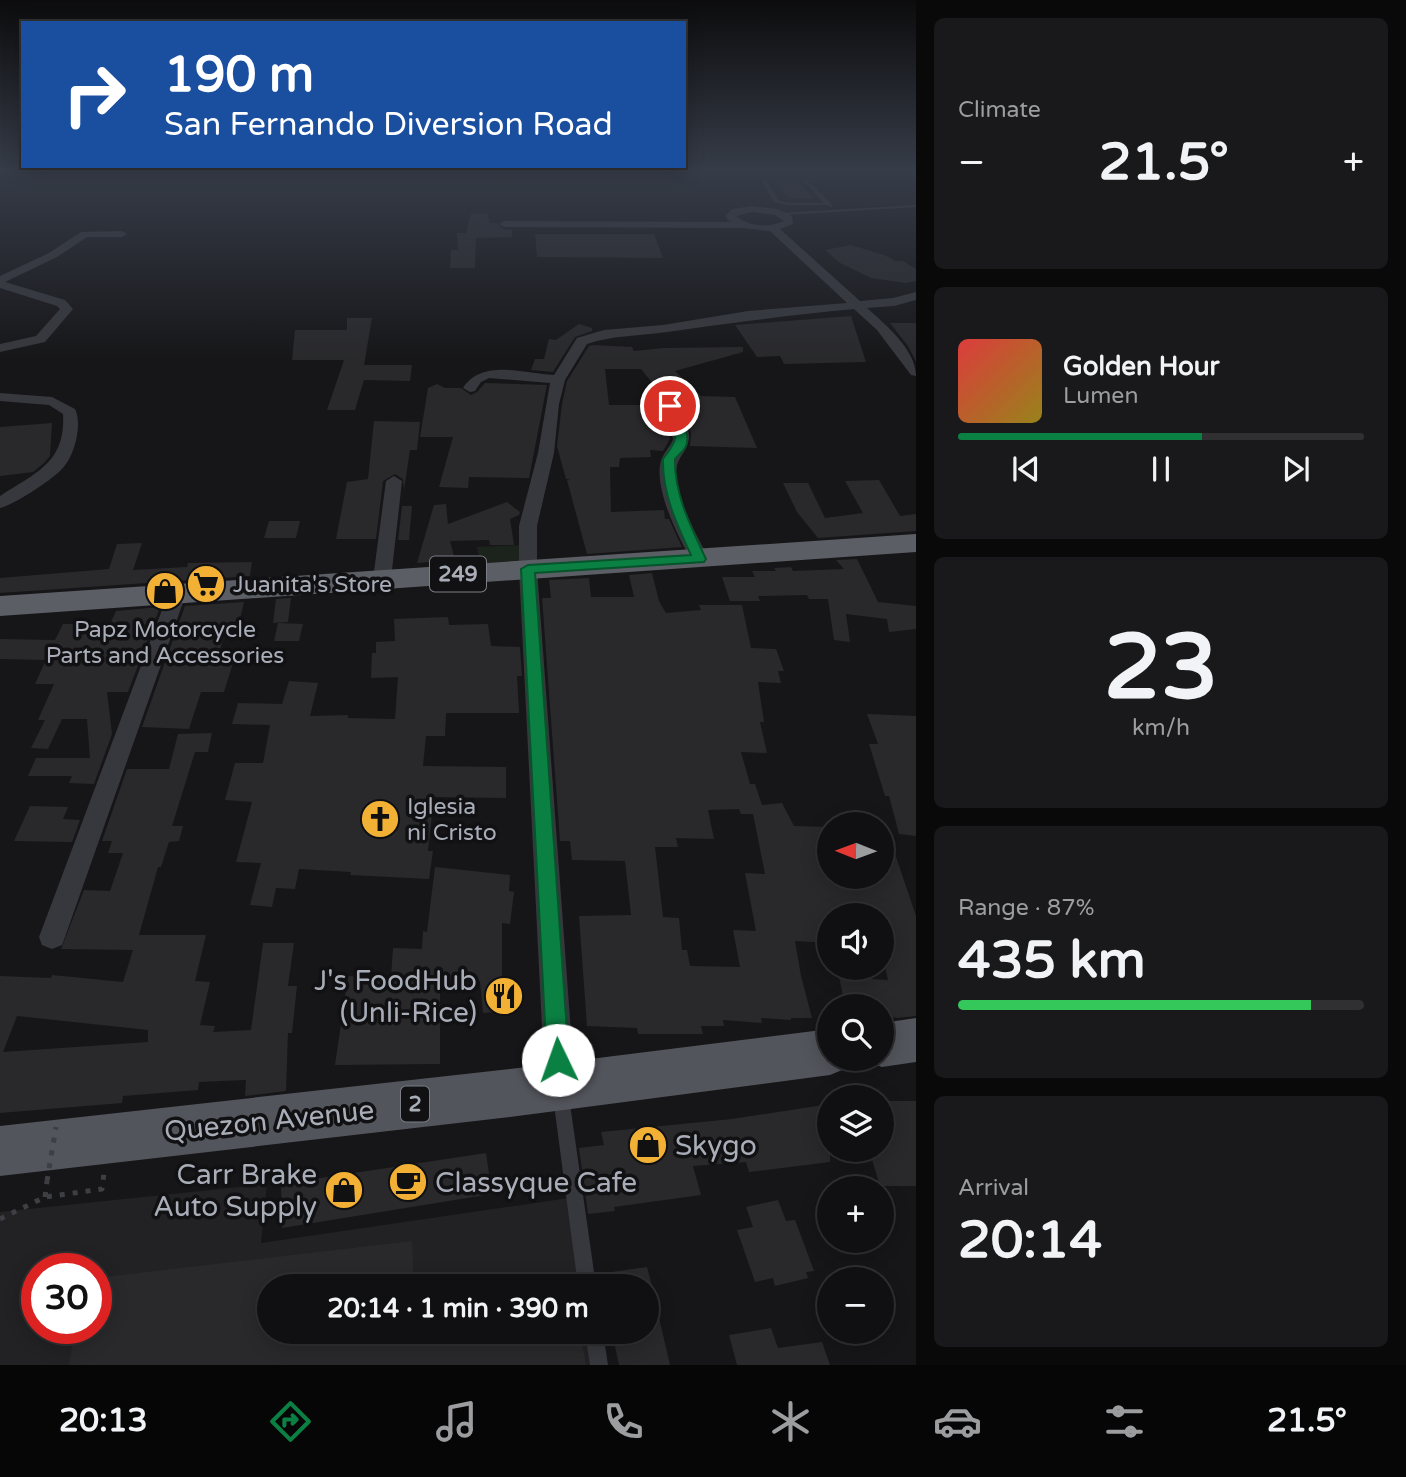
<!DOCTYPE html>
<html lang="en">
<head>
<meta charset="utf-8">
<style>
  body { margin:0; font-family:"Varela Round",sans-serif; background:#19191b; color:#f1f3f6; height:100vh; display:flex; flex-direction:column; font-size:26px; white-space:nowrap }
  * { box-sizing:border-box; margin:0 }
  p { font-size:23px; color:#9c9d9f }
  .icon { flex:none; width:38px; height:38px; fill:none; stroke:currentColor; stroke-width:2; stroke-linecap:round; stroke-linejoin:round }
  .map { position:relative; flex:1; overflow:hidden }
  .panel { display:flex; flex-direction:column; gap:18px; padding:18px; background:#09090a; width:490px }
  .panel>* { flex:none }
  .top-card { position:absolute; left:21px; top:21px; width:665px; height:147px; border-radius:0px; box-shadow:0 4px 18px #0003,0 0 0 2px #303032; background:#1a4fa0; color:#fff; overflow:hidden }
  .needle { width:46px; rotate:271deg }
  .fabs { position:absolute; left:817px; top:812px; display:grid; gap:14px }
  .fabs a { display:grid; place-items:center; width:77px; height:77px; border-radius:50%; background:#101012; box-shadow:0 4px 18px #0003,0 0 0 2px #303032; font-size:35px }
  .speed { position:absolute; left:21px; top:1253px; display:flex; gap:14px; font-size:35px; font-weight:700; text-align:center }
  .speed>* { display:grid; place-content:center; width:91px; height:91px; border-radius:50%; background:#101012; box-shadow:0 4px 18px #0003,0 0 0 2px #303032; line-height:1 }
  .speed .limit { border:10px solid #d22; background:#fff; color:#111 }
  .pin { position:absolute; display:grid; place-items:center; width:60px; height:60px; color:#fff; margin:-30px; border:4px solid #fff; border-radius:50%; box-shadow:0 2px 7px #0007 }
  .me { position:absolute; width:77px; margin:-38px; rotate:357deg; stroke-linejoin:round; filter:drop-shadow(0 0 5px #0008) }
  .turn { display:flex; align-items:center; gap:24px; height:147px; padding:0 28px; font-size:32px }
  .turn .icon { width:91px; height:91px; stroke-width:2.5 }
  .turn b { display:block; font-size:49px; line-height:60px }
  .big { font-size:52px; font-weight:700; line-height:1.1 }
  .panel .widget { flex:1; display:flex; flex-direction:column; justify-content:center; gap:10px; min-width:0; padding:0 24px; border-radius:10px; background:#19191b }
  .panel .dial { align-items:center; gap:0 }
  .dial b { font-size:91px; line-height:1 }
  .song { display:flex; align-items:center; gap:21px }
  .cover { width:84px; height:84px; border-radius:10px; background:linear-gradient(135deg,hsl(0 70% 55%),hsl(50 70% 35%)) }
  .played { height:7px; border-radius:4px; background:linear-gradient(90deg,#0b8043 60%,#303032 60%) }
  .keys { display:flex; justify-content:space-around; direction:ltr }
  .heat { display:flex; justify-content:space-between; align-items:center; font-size:38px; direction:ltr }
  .charge { height:10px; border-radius:5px; background:linear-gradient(90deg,#34c759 87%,#303032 0) }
  .trip { position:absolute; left:257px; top:1274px; width:402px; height:70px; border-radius:35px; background:#101012; box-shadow:0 4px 18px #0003,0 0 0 2px #303032; font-weight:700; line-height:70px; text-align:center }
  .menu { display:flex; height:112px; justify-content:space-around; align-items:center; background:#060607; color:#9c9d9f }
  .menu .icon { width:49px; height:49px }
  .menu .selected { color:#0b8043 }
  .menu b { font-size:32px; color:#f1f3f6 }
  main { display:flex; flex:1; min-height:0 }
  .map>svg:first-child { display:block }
  .built { fill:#222225; fill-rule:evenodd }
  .green { fill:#1c231d }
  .building { fill:#29292c; fill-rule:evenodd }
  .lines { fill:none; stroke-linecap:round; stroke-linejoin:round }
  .path { stroke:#3d3f44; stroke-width:5; stroke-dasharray:5 8; stroke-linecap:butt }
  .service { fill:#37383d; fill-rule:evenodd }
  .minor { fill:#37383d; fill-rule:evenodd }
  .primary { fill:#53555c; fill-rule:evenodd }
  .trunk { fill:#5b5e65; fill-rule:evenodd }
  .path-bridge { stroke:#3d3f44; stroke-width:5; stroke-dasharray:5 8; stroke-linecap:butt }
  .route { fill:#0b8043; stroke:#07532c; stroke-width:2 }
  .labels { text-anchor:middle; stroke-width:7; stroke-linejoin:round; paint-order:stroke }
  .shield { fill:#111113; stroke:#7b7e86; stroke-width:2 }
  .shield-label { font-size:21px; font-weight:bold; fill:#a8adb8 }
  .poi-label { font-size:23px; fill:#a8adb8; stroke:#111113; text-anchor:start }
  .near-poi-label { font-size:28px; fill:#a8adb8; stroke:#111113; text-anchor:end }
  .near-street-label { font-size:28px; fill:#a8adb8; stroke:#111113 }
</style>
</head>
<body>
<main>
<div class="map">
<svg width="916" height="1365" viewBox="0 0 916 1365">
  <rect width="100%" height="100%" fill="#161618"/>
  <!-- built -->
  <path class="built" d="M267,1184L261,1243L569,1198L586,1286H270V1332H595L601,1365H0V1212ZM37,1269H96V1328H37Z"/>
  <!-- green -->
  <polygon class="green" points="531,545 534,562 480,564 477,547"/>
  <!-- building -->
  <g class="building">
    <polygon points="775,180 797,180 813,198 789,198"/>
    <polygon points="471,214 487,214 490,223 497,223 503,229 512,230 512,237 476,238 475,268 450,268 451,250 458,250 457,233 466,233"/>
    <polygon points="535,234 654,234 663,258 537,257"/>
    <polygon points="851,245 884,255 896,261 903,261 916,269 916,281 906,283 871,278 840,263 825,250"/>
    <polygon points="851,316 866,362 784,364 780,356 757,357 735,325"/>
    <polygon points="347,318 372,318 364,365 412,365 410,381 364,380 355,410 327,410 344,360 292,360 295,330 347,330"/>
    <polygon points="890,323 916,323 916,362 908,346"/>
    <polygon points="579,324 592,328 592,331 575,337 553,372 531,370 535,359 544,359 549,339 556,340"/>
    <polygon points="593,345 632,347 634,351 664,348 743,347 743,352 675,371 701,396 735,397 757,448 690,446 691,433 683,410 675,401 667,401 641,369 605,369 609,405 661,405 670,439 663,451 650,450 651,457 620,458 619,467 610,467 611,512 664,510 665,519 669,519 682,547 587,554 567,480 570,479 566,479 557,446 562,404 567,381 589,346"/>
    <polygon points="485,383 547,385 529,478 469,477 468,488 439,487 453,437 420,437 428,388 437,384 445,388 461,388 471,395 477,392"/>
    <polygon points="374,421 420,422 417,450 410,450 404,490 403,479 395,474 383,481 376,539 336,539 347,482 368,479"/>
    <polygon points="52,423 50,456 44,463 33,472 0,476 0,427"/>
    <polygon points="879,480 900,516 916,514 916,531 818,538 797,512 783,483 808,483 825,518 863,513 845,481"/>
    <polygon points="507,502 520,512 519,515 510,519 514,545 490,545 489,540 450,541 455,560 417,563 434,505 446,504 448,524"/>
    <polygon points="402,506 412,506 409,540 398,540"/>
    <polygon points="269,521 300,521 296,538 264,538"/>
    <polygon points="142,543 133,570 187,567 188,563 252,562 250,576 0,593 0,578 109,569 117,544"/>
    <polygon points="857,559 878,602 916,606 916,629 889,632 887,619 846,614 850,642 834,640 828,599 809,599 807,595 758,596 760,601 730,601 722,577 755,577 752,571 776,571 774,568 791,567 793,571 844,569 836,560"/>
    <path d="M652,573L659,601L666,613L701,610L699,605H742L751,648L776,649L784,671H778L781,683L758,682L764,722H760L767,753L741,752L750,784H755L762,805L782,803L794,826L830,827V877H882V825L885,824L916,916V1016L897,1018L882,1015V1006H845L839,977L888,980L882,954V915H830V943L795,941L801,976L812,1018H791V1020L761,1018L762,1023L723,1020L724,1026H701L703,1034H638L637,1028L587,1026L579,916L631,915L625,861L572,860L570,841H560L542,598H551L549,580L589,578L591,597H634L629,575ZM739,809L741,814H753L765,874L745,873L756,931L733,930L740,967L690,966L687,950H682L679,918L663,917L655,847H678L676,838L714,839L708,810Z"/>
    <polygon points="291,598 288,622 273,623 276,599"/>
    <polygon points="244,602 239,623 228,623 216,663 233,663 224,692 201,692 189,729 142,727 185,606"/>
    <polygon points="160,607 128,692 107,692 112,734 94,784 69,783 72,776 28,776 36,758 90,758 87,719 62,719 48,749 31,748 45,720 38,720 54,684 35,684 46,660 0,659 0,639 55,640 63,624 110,624 116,611"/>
    <polygon points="448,617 449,625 488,624 491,646 520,647 522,676 517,676 519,713 446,713 445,736 426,736 423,766 506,767 506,798 434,797 428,851 433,851 429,879 350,875 351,872 299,869 295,889 276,888 272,907 250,905 261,863 236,862 252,802 225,800 235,763 263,763 270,725 232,724 238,703 282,704 289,681 318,683 310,716 348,715 348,718 395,719 398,677 371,678 372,653 376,653 376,642 395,641 394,619"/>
    <polygon points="278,623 303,624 299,641 274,641"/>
    <polygon points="867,714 916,716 916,836 899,834 889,796 885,796 869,744 878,744"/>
    <path d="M212,733L208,752H195L172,826H183L179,841L169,842L161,867H158L139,935H206L195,981L210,982L200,1025L215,1026L213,1032L251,1030L263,943H294L288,986H297L292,1033H288L286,1091L245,1096L246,1080L199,1082L198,1090L123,1096L122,1103L0,1113V976L51,978L52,975L123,982L133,950L61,949L84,890L110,891L123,853H108L112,841H102L127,769H169L178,734ZM17,1016L148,1030V1042L3,1052Z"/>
    <polygon points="30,806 68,807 63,819 80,820 72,842 14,841"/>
    <polygon points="435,867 510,875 509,891 514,892 510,924 502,923 502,984 516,983 520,1010 483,1013 480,981 440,979 440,1064 335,1065 348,976 391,978 393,948 422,949 423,931 427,932"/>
    <polygon points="882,1101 916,1101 916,1186 880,1186 869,1150 882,1150"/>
    <polygon points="830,1104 830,1162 749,1172 746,1162 693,1166 701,1195 614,1207 615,1211 588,1214 579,1148 604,1145 601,1132 732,1119"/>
    <polygon points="486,1153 492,1194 282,1228 281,1184"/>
    <polygon points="778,1200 786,1221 795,1220 814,1271 806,1272 808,1278 775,1286 773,1278 755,1282 737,1230 753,1227 746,1207"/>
    <polygon points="412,1241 414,1286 270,1286 270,1332 580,1332 586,1365 69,1365 75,1328 96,1328 96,1278"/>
    <polygon points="647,1267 652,1286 598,1286 597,1274"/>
    <polygon points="654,1296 670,1365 619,1365 612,1332 648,1332 648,1297"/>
    <polygon points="771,1328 778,1348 822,1342 830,1365 737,1365 729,1335"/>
  </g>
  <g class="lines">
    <!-- path -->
    <g class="path">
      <polyline points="45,1197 47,1181"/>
      <polyline points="0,1219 45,1197 102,1189 104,1173"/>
    </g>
    <!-- service -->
    <g class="service">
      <polygon points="805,178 832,205 832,207 827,205 788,205 774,202 762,181 766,180 778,200 788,203 824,203 803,180"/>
      <polygon points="916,205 916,207 782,215 780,214 782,213"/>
      <polygon points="561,1089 566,1092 569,1097 596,1286 578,1286 553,1097 556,1092"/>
      <polygon points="585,1332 603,1332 608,1365 590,1365"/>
    </g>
    <!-- minor -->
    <g class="minor">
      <path d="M752,206L777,209L792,216L793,224L780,229L860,301L893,298L916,292V300L894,306L867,308C886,325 916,350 916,376L911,375L877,330L854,309C791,315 729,323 667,332C640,336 613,335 587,344L565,380L559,404L554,453L537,526V569L575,1087L571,1098L560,1102L549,1098L545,1087L519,569V526L538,453L550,383L489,378L481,382L475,391L470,392L463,388C482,359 523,373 554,375L577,338L604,330L663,325L748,311L847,303L770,231L742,228L504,227L499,224L504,221L730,222L725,216L732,209ZM752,212L775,215L784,221C768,228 750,227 736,216Z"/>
      <polygon points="81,232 122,231 127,234 122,237 87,237 57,257 5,282 65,300 73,309 45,342 0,352 0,344 36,336 60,309 57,306 0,288 0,276 49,253"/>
      <path d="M0,393L52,397L75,409C83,425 74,458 61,470C50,481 14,505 0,508V496C35,473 66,463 63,414L49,405L0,401Z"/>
      <path d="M670,402C680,404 690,428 689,438C686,458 673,455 677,484C682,511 697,535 709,559L700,564L694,563C679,541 651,483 662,458C665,451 671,446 673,439L663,406Z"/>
      <polygon points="394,476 402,481 391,579 382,585 373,579 386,481"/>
      <polygon points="177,588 186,594 65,937 62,945 52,949 42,945 39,937 168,594"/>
    </g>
    <!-- primary -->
    <g class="primary">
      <polygon points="916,1018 916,1062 882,1067 865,1061 865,1059 882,1059 882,1023"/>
      <polygon points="830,1029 830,1059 851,1059 847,1068 830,1075 510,1117 0,1176 0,1126 510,1069"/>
    </g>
    <!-- trunk -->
    <polygon class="trunk" points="916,534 916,552 0,616 0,596"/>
    <!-- path-bridge -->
    <polyline class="path-bridge" points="47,1181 56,1127"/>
  </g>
  <!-- sky -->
  <linearGradient id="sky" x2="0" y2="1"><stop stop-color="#0c0c0d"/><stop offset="0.47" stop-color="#363c48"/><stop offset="1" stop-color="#363c48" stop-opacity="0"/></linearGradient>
  <rect width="916" height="362" fill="url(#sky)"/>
  <!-- route -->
  <path class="route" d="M670,403C679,408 691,435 686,446C684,451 678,455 675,459C674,494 691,527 706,559L704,562L535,573L569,1060L566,1067L558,1071L550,1067L547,1060L521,569L528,565L691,555C677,525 662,493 663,459C683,434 675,435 665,406Z"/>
  <!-- icons -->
  <defs>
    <g id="supermarket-disc" transform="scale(2.0125)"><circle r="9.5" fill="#f2b134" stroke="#111113"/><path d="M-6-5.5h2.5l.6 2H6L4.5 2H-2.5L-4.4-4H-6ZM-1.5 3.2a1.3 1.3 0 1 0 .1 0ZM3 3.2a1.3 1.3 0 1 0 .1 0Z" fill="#111"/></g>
    <g id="shop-disc" transform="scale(2.0125)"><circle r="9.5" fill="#f2b134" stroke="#111113"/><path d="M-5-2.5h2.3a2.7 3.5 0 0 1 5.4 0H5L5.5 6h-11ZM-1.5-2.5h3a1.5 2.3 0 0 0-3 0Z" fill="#111"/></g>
    <g id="church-disc" transform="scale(2.0125)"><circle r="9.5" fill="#f2b134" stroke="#111113"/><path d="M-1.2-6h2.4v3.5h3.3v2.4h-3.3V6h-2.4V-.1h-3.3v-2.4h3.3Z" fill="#111"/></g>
    <g id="restaurant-disc" transform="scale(2.0125)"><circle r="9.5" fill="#f2b134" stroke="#111113"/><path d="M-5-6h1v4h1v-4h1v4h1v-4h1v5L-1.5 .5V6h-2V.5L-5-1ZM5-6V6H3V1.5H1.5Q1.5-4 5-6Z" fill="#111"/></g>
    <g id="cafe-disc" transform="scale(2.0125)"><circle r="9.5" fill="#f2b134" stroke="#111113"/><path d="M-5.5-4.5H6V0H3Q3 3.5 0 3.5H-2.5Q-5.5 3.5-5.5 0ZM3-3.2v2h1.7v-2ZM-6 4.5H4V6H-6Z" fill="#111"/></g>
  </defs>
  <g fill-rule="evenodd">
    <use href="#supermarket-disc" x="206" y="584"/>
    <use href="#shop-disc" x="165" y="591"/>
    <use href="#church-disc" x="380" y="819"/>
    <use href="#restaurant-disc" x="504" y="996"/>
    <use href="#shop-disc" x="648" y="1145"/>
    <use href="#cafe-disc" x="408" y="1182"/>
    <use href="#shop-disc" x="344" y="1190"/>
  </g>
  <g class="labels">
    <!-- shield labels -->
    <g class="shield">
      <rect x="430" y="556.5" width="56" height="35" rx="5"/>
      <rect x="401" y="1086.5" width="28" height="35" rx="5"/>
    </g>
    <g class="shield-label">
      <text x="458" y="581">249</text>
      <text x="415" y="1111">2</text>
    </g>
    <!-- poi labels -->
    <g class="poi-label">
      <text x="233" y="592">Juanita's Store</text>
      <text x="165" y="637" text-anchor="middle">Papz Motorcycle<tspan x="165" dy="26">Parts and Accessories</tspan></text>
      <text x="407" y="814">Iglesia<tspan x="407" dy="26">ni Cristo</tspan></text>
    </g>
    <!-- near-poi labels -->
    <g class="near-poi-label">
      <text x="477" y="990">J's FoodHub<tspan x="477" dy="32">(Unli-Rice)</tspan></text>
      <text x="675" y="1155" text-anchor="start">Skygo</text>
      <text x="317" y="1184">Carr Brake<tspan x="317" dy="32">Auto Supply</tspan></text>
      <text x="435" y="1192" text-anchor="start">Classyque Cafe</text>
    </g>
    <!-- near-street labels -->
    <g class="near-street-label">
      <text transform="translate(269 1120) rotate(-6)" y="10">Quezon Avenue</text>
    </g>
  </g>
</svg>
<div class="fabs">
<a><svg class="needle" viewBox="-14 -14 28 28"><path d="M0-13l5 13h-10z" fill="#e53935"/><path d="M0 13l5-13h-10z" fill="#9c9d9f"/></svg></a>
<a><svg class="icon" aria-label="sound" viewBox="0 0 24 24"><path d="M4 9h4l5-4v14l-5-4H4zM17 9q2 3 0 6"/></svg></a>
<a><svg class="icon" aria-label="search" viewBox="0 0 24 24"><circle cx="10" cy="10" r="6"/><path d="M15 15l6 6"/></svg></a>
<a><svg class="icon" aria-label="layers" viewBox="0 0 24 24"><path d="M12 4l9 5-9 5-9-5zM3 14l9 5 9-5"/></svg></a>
<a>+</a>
<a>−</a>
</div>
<div class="speed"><div class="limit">30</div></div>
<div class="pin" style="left:670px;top:406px;background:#d93025"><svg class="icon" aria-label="arrive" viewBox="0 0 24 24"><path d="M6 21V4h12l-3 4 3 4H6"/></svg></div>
<svg class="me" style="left:558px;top:1060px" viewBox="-20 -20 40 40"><circle r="19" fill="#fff"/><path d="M0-13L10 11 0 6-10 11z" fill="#0b8043"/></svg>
<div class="trip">20:14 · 1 min · 390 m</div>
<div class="top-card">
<div class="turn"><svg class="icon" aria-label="right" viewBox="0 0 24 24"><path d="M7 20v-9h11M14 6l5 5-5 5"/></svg><div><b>190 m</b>San Fernando Diversion Road</div></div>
</div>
</div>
<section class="panel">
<div class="widget"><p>Climate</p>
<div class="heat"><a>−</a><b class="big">21.5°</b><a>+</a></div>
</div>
<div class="widget">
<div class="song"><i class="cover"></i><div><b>Golden Hour</b><p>Lumen</p></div></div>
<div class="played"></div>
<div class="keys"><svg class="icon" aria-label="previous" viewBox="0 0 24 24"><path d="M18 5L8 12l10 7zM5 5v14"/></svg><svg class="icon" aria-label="pause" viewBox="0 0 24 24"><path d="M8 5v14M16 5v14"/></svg><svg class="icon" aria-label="next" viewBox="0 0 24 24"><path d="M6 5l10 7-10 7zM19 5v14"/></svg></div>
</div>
<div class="widget dial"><b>23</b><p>km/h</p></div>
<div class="widget"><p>Range · 87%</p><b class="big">435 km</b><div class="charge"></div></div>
<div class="widget"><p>Arrival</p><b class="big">20:14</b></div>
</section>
</main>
<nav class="menu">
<b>20:13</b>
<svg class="icon selected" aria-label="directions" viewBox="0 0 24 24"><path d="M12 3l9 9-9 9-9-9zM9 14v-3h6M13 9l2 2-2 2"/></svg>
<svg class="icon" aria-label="music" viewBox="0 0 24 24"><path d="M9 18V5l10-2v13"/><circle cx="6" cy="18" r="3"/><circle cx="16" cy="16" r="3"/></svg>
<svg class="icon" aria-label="phone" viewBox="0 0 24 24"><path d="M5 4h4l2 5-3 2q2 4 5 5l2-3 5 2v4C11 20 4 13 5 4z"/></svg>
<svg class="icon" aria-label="climate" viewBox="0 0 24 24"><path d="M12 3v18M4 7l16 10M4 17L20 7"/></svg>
<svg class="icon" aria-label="car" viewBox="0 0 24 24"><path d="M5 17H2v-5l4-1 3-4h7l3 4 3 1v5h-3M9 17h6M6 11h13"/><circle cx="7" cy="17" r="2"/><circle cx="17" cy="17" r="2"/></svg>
<svg class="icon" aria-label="filters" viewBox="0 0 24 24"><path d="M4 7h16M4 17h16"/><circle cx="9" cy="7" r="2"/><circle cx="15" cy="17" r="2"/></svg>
<b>21.5°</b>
</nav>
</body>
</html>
